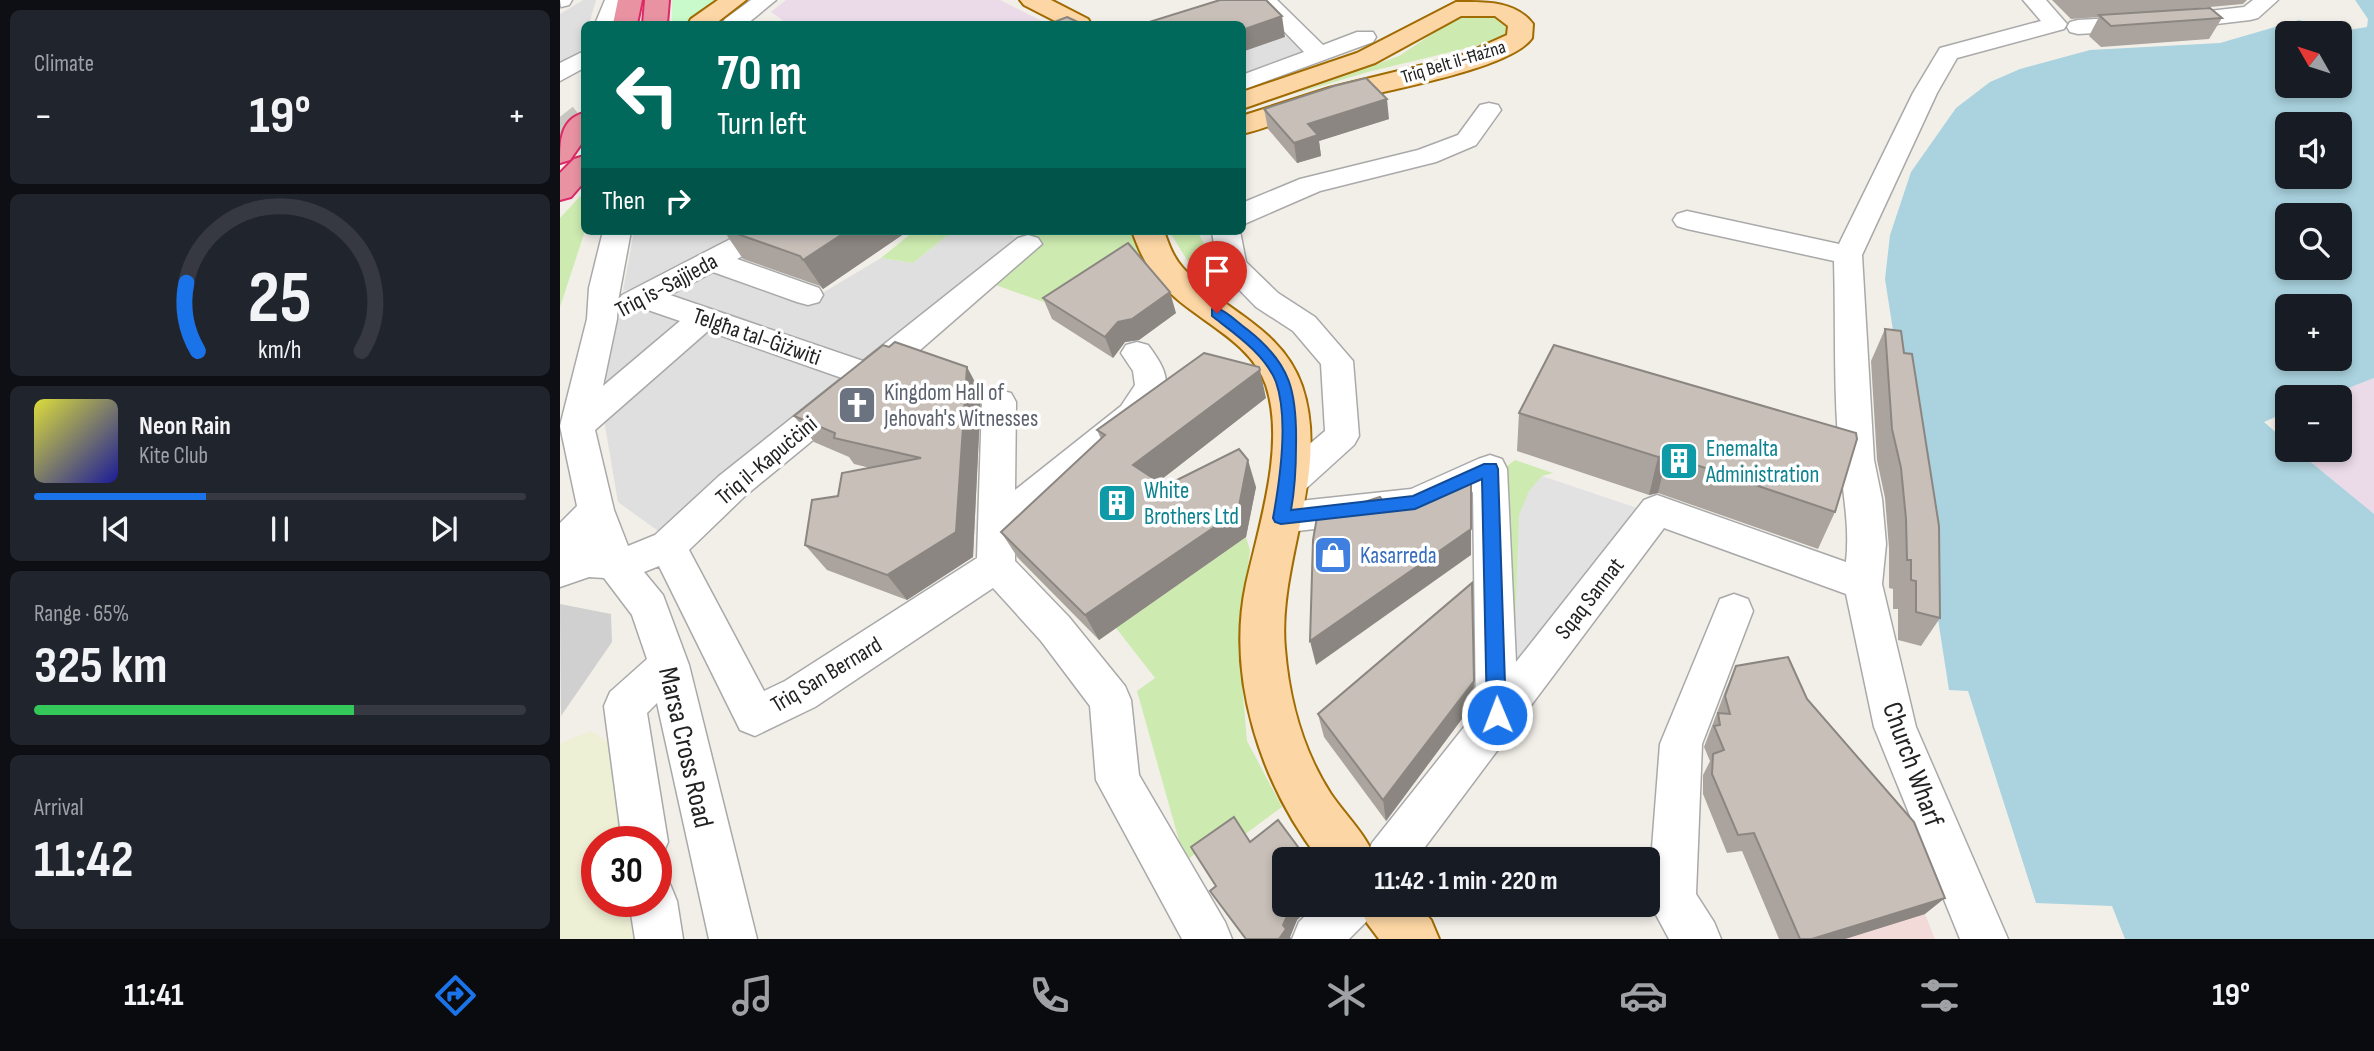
<!DOCTYPE html>
<html lang="en">
<head>
<meta charset="utf-8">
<style>
  body { margin:0; font-family:"Sofia Sans Condensed",sans-serif; background:#20242c; color:#f1f3f6; height:100vh; display:flex; flex-direction:column; font-size:26px; white-space:nowrap }
  * { box-sizing:border-box; margin:0 }
  p { font-size:23px; color:#9ea1a6 }
  .icon { flex:none; width:38px; height:38px; fill:none; stroke:currentColor; stroke-width:2; stroke-linecap:round; stroke-linejoin:round }
  .map { position:relative; flex:1; overflow:hidden }
  .panel { display:flex; flex-direction:column; gap:10px; padding:10px; background:#0d0f14; width:560px }
  .panel>* { flex:none }
  .guide { position:absolute; left:21px; top:21px; width:665px; height:214px; border-radius:10px; box-shadow:0 4px 10px #0003; background:#00695c; color:#fff; overflow:hidden }
  .needle { width:46px; rotate:309deg }
  .controls { position:absolute; left:1715px; top:21px; display:grid; gap:14px }
  .controls a { display:grid; place-items:center; width:77px; height:77px; border-radius:10px; background:#171b24; box-shadow:0 4px 10px #0003; font-size:35px }
  .speed { position:absolute; left:21px; top:826px; display:flex; gap:14px; font-size:35px; font-weight:700; text-align:center }
  .speed>* { display:grid; place-content:center; width:91px; height:91px; border-radius:50%; background:#171b24; box-shadow:0 4px 10px #0003; line-height:1 }
  .speed .limit { border:10px solid #d22; background:#fff; color:#111 }
  .pin { position:absolute; display:grid; place-items:center; width:60px; height:60px; color:#fff; margin:-72px -30px; border-radius:50% 50% 50% 0; rotate:-45deg; box-shadow:0 0 7px #0007 }
  .pin .icon { rotate:45deg }
  .me { position:absolute; width:77px; margin:-38px; rotate:359deg; stroke-linejoin:round; filter:drop-shadow(0 0 5px #0008) }
  .turn { display:flex; align-items:center; gap:24px; height:147px; padding:0 21px; font-size:32px }
  .turn .icon { width:91px; height:91px; stroke-width:2.5 }
  .turn b { display:block; font-size:49px; line-height:60px }
  .then { display:flex; align-items:center; height:66px; padding:0 21px; background:#0003; gap:14px; font-size:26px }
  .big { font-size:52px; font-weight:700; line-height:1.1 }
  .panel .card { flex:1; display:flex; flex-direction:column; justify-content:center; gap:10px; min-width:0; padding:0 24px; border-radius:10px; background:#20242c }
  .panel .dial { align-items:center; gap:0 }
  .dial svg { height:182px; overflow:visible; fill:none; stroke:#363941; stroke-width:7; stroke-linecap:round; text-anchor:middle }
  .dial text { fill:#f1f3f6; stroke:none }
  .song { display:flex; align-items:center; gap:21px }
  .cover { width:84px; height:84px; border-radius:10px; background:linear-gradient(135deg,hsl(60 70% 55%),hsl(240 70% 35%)) }
  .played { height:7px; border-radius:4px; background:linear-gradient(90deg,#1a73e8 35%,#363941 35%) }
  .keys { display:flex; justify-content:space-around; direction:ltr }
  .heat { display:flex; justify-content:space-between; align-items:center; font-size:38px; direction:ltr }
  .charge { height:10px; border-radius:5px; background:linear-gradient(90deg,#34c759 65%,#363941 0) }
  .trip { position:absolute; left:712px; top:847px; width:388px; height:70px; border-radius:10px; background:#171b24; box-shadow:0 4px 10px #0003; font-weight:700; line-height:70px; text-align:center }
  .dock { display:flex; height:112px; justify-content:space-around; align-items:center; background:#090b0e; color:#9ea1a6 }
  .dock .icon { width:49px; height:49px }
  .dock .current { color:#1a73e8 }
  .dock b { font-size:32px; color:#f1f3f6 }
  main { display:flex; flex:1; min-height:0 }
  .map>svg:first-child { display:block }
  .residential { fill:#e0dfdf }
  .commercial { fill:#f2dad9 }
  .industrial { fill:#ebdbe8 }
  .religious { fill:#d0d0d0 }
  .farmland { fill:#eef0d5 }
  .grass { fill:#cdebb0 }
  .park { fill:#c8facc }
  .parking { fill:#e2e2e2 }
  .water { fill:#aad3df; fill-rule:evenodd }
  .lines { fill:none; stroke-linecap:round; stroke-linejoin:round }
  .major-tunnel { stroke:#c8c6c1; stroke-width:27; stroke-dasharray:27 14; stroke-linecap:butt }
  .minor-casing { stroke:#a9a9a9; stroke-width:3 }
  .major-casing { stroke:#a06b00; stroke-width:4 }
  .highway-casing { stroke:#dc2a67; stroke-width:4 }
  .minor { fill:#fff; fill-rule:evenodd }
  .major { fill:#fcd6a4; fill-rule:evenodd }
  .highway { fill:#e892a2; fill-rule:evenodd }
  .wall { fill:#aba49e }
  .shaded-wall { fill:#8b8681 }
  .building { fill:#c7bfb8; stroke:#8b8681; stroke-width:2 }
  .route { fill:#1a73e8; stroke:#114b97; stroke-width:2 }
  .labels { text-anchor:middle; stroke-width:7; stroke-linejoin:round; paint-order:stroke }
  .far-street-label { font-size:19px; fill:#222; stroke:#fff }
  .street-label { font-size:23px; fill:#222; stroke:#fff }
  .worship-label { font-size:23px; fill:#5b616d; stroke:#fff; text-anchor:start }
  .culture-label { font-size:23px; fill:#0d838f; stroke:#fff; text-anchor:start }
  .shop-label { font-size:23px; fill:#366cbe; stroke:#fff; text-anchor:start }
  .near-street-label { font-size:28px; fill:#222; stroke:#fff }
</style>
</head>
<body>
<main>
<section class="panel">
<div class="card"><p>Climate</p>
<div class="heat"><a>−</a><b class="big">19°</b><a>+</a></div>
</div>
<div class="card dial"><svg viewBox="0 0 100 80">
<path d="M14 69A42 42 0 1 1 86 69"/>
<path d="M14 69A42 42 0 0 1 9 39" stroke="#1a73e8"/>
<text x="50" y="56" font-size="32" font-weight="700">25</text>
<text x="50" y="72" font-size="11">km/h</text>
</svg></div>
<div class="card">
<div class="song"><i class="cover"></i><div><b>Neon Rain</b><p>Kite Club</p></div></div>
<div class="played"></div>
<div class="keys"><svg class="icon" aria-label="previous" viewBox="0 0 24 24"><path d="M18 5L8 12l10 7zM5 5v14"/></svg><svg class="icon" aria-label="pause" viewBox="0 0 24 24"><path d="M8 5v14M16 5v14"/></svg><svg class="icon" aria-label="next" viewBox="0 0 24 24"><path d="M6 5l10 7-10 7zM19 5v14"/></svg></div>
</div>
<div class="card"><p>Range · 65%</p><b class="big">325 km</b><div class="charge"></div></div>
<div class="card"><p>Arrival</p><b class="big">11:42</b></div>
</section>
<div class="map">
<svg width="1814" height="939" viewBox="0 0 1814 939">
  <rect width="100%" height="100%" fill="#f2efe9"/>
  <!-- residential -->
  <g class="residential">
    <polygon points="23,0 36,0 29,24 24,24 24,40 20,56 0,68 0,14"/>
    <polygon points="733,34 751,54 683,79 683,52"/>
    <polygon points="74,231 190,231 88,285 63,291"/>
    <polygon points="393,231 437,231 456,237 101,533 58,502 43,414 50,324 152,267 249,301 321,258 353,263"/>
  </g>
  <!-- commercial -->
  <polygon class="commercial" points="1365,914 1375,939 1285,939"/>
  <!-- industrial -->
  <g class="industrial">
    <polygon points="226,0 440,0 488,24 228,24 211,12"/>
    <polygon points="1814,378 1814,515 1736,450 1780,450 1780,397 1765,397"/>
  </g>
  <!-- religious -->
  <polygon class="religious" points="0,604 51,614 52,642 1,716"/>
  <!-- farmland -->
  <polygon class="farmland" points="31,731 58,748 69,842 37,842 37,901 75,901 79,939 0,939 0,743"/>
  <!-- grass -->
  <g class="grass">
    <polygon points="928,14 942,20 947,30 945,35 932,42 808,72 734,94 839,56 901,15"/>
    <polygon points="24,192 25,231 0,307 0,218"/>
    <polygon points="354,231 393,231 353,263 321,258"/>
    <polygon points="449,231 572,231 581,261 506,310 433,284 479,241"/>
    <polygon points="609,231 637,231 674,297 629,263"/>
    <polygon points="955,460 993,473 982,476 954,658 939,472"/>
    <polygon points="686,537 690,550 679,649 687,741 722,807 684,835 674,821 625,862 577,691 595,678 556,628"/>
  </g>
  <!-- park -->
  <polygon class="park" points="112,0 158,0 122,24 112,24"/>
  <!-- parking -->
  <polygon class="parking" points="982,476 1089,512 937,715 954,658 959,515 969,491"/>
  <!-- water -->
  <path class="water" d="M1795,0H1814V378L1765,397H1727V412L1704,422L1727,442V450H1736L1814,514V939H1565L1552,906L1476,903L1408,691L1389,690L1325,279L1330,235L1351,172L1396,108L1430,82L1460,69L1530,50L1660,43L1739,20L1782,31L1807,27L1808,19ZM1727,33H1780V86H1727ZM1727,124H1780V177H1727ZM1727,215H1780V268H1727ZM1727,306H1780V359H1727Z"/>
  <g class="lines">
    <!-- major-tunnel -->
    <polyline class="major-tunnel" points="0,134 24,115"/>
    <!-- minor casing -->
    <g class="minor-casing">
      <g id="minor">
        <polygon points="0,0 12,0 9,5 1,7"/>
        <polygon points="45,0 67,0 57,24 35,24"/>
        <polygon points="191,0 216,0 187,24 162,24 165,19"/>
        <polygon points="694,0 717,0 763,45 797,32 813,32 816,37 813,42 682,90 682,75 744,52"/>
        <path d="M1463,0H1486L1507,24L1504,29L1397,58L1377,93L1302,255L1314,460L1322,499L1326,544L1322,584L1356,727L1448,939H1400L1314,727L1286,594L1104,528L856,859H805L812,843L916,712L913,492L855,517L721,533L708,528L703,518L708,508L721,503L851,489L918,459L930,455L942,459L947,469L956,662L1084,500L1097,495L1286,562C1290,527 1283,495 1280,460C1273,395 1276,327 1274,261L1127,229L1117,226L1113,220L1117,214L1127,211L1279,244L1353,93L1380,48L1481,21Z"/>
        <polygon points="1693,0 1718,0 1698,18 1690,20 1623,28 1518,34 1510,32 1507,27 1510,22 1518,20 1623,14 1684,7"/>
        <polygon points="24,51 24,68 0,81 0,63"/>
        <polygon points="929,103 938,105 941,110 916,145 876,162 760,191 682,225 682,203 740,179 858,150 898,135 920,105"/>
        <path d="M43,231H71L58,301L62,295L186,231H222L218,237L177,259L259,288L263,295L259,302L248,305L237,302L153,272L110,295L303,361L458,238L468,235L478,238L482,244L321,384L185,496L129,550L204,691L225,681L417,558L422,402L427,393L439,390L451,393L456,402L455,490L561,406L575,385L573,371L561,353L566,345L577,342L588,345C614,379 611,392 585,424L455,531V561L509,617L565,686L571,700L579,775L665,922L672,939H622L536,780L530,706L481,641L433,588L255,707L195,736L180,730L99,566L84,572L103,595L129,665L197,939H149L97,703L87,713L108,842L101,858L96,860V842H62L44,706L50,692L87,659L72,615L44,578L29,577L0,587V523L17,506L0,426L27,319L29,288ZM58,303L62,309L73,312L85,309L120,321L43,386L57,319ZM148,331L282,378L159,476L95,535L68,546L54,510L35,430Z"/>
        <polygon points="652,231 680,231 686,262 718,293 755,317 793,361 799,436 794,445 740,494 727,498 714,494 709,484 714,474 765,431 761,364 733,331 696,307 662,272 657,265"/>
        <polygon points="1174,594 1188,599 1193,611 1142,744 1136,894 1154,922 1161,939 1109,939 1088,900 1100,744 1160,599"/>
        <polygon points="96,879 110,884 117,901 123,939 75,939 69,901 96,901"/>
        <polygon points="756,905 813,905 806,922 789,939 732,939 739,922"/>
      </g>
    </g>
    <!-- major casing -->
    <g class="major-casing">
      <g id="major">
        <polygon points="158,0 186,0 155,24 128,24 131,19"/>
        <polygon points="460,0 491,0 528,19 531,24 501,24 464,5"/>
        <path d="M896,2C924,2 955,0 973,24L972,38C949,71 812,92 769,105C740,113 712,127 682,134V116L688,114L769,88L900,56L947,35L948,26L935,16H901L815,63L682,109V92L797,53Z"/>
        <path d="M572,231H604C609,245 613,257 623,268C662,310 722,327 742,386C771,472 717,562 725,649C729,699 743,751 771,794C786,816 806,834 815,859H759C701,784 666,678 686,584C699,525 726,445 706,385C689,337 630,319 600,282C586,267 579,250 572,231Z"/>
        <polygon points="799,905 858,905 871,920 879,939 819,939 807,923"/>
      </g>
    </g>
    <!-- highway casing -->
    <g class="highway-casing">
      <g id="highway">
        <polygon points="58,0 82,0 77,24 53,24"/>
        <polygon points="85,0 109,0 107,24 83,24"/>
        <path d="M24,113V140L10,160L0,163C0,142 0,119 24,113Z"/>
        <polygon points="24,156 24,182 11,197 0,200 0,173 14,159"/>
      </g>
    </g>
    <!-- minor -->
    <use href="#minor" class="minor"/>
    <!-- major -->
    <use href="#major" class="major"/>
    <!-- highway -->
    <use href="#highway" class="highway"/>
  </g>
  <!-- wall -->
  <g class="wall">
    <polygon points="1492,0 1687,0 1683,4 1606,11 1662,18 1649,39 1541,47 1529,36 1539,17 1511,19"/>
    <polygon points="704,109 829,119 759,141 761,156 737,163 708,129"/>
    <polygon points="164,231 348,231 263,289 260,286 183,259"/>
    <polygon points="483,298 616,313 579,340 565,342 553,358 492,319"/>
    <polygon points="1325,329 1380,618 1361,646 1338,640 1338,609 1333,609 1333,589 1329,588 1329,548 1325,498 1317,460 1311,361"/>
    <polygon points="994,345 1275,512 1258,549 1098,493 1089,495 957,451 959,413"/>
    <polygon points="421,393 413,557 347,600 267,570 245,545 310,468 294,464 289,457 254,442 234,416"/>
    <polygon points="706,398 598,482 605,486 696,487 686,537 539,640 458,558 441,532 541,439 537,430"/>
    <polygon points="1176,666 1247,699 1365,914 1285,939 1219,939 1182,851 1167,853 1143,794 1143,775 1150,761 1144,747 1166,689"/>
    <polygon points="914,681 913,704 826,821 764,737 758,714"/>
    <polygon points="650,891 737,920 730,937 731,939 685,939"/>
  </g>
  <!-- shaded-wall -->
  <g class="shaded-wall">
    <polygon points="722,16 725,37 682,52 682,30"/>
    <polygon points="827,99 829,119 759,141 761,156 737,163 734,143 748,124"/>
    <polygon points="287,231 348,231 263,289 243,260"/>
    <polygon points="610,292 616,313 579,340 565,342 553,358 545,337 558,322"/>
    <polygon points="407,367 421,393 413,557 347,600 327,575"/>
    <polygon points="700,370 706,398 584,493 573,465"/>
    <polygon points="1107,455 1098,493 1089,495 1098,457"/>
    <polygon points="688,460 696,487 686,537 539,640 525,615"/>
    <polygon points="911,529 911,555 756,665 750,641"/>
    <polygon points="914,681 913,704 826,821 823,800"/>
    <polygon points="1385,898 1365,914 1285,939 1252,939"/>
    <polygon points="733,905 753,905 737,920 730,937 731,939 719,939 731,907"/>
  </g>
  <!-- building -->
  <g class="building">
    <polygon points="660,0 706,0 722,16 682,30 682,24 592,24 589,22"/>
    <polygon points="1650,8 1662,18 1551,26 1539,15"/>
    <polygon points="507,17 522,24 489,24"/>
    <polygon points="806,78 827,99 748,124 758,135 734,143 704,109 774,86"/>
    <polygon points="169,231 287,231 243,260 240,256"/>
    <polygon points="568,243 610,292 572,319 558,322 545,337 483,298"/>
    <polygon points="1325,329 1341,331 1344,353 1352,354 1379,526 1380,618 1356,612 1356,581 1351,580 1351,560 1347,560 1346,519 1341,468 1332,429"/>
    <polygon points="335,342 407,367 396,532 327,575 245,545 252,500 278,496 282,473 361,458 274,438 275,433 234,416 323,345 329,347"/>
    <polygon points="994,345 1296,433 1297,439 1275,512 1107,455 1098,457 959,413"/>
    <polygon points="644,353 699,367 700,370 573,465 605,486 679,449 688,460 678,511 525,615 441,532 545,435 537,430"/>
    <polygon points="911,476 911,529 750,641 753,540 757,517 820,497 828,509"/>
    <polygon points="912,583 914,681 823,800 758,714"/>
    <polygon points="1228,657 1247,699 1354,822 1385,898 1252,939 1240,939 1194,833 1178,835 1152,774 1153,754 1164,750 1154,726 1160,725 1158,713 1170,714 1165,696 1176,666"/>
    <polygon points="674,817 690,842 718,820 747,859 724,859 724,905 733,905 731,907 723,925 726,929 719,939 686,939 650,891 656,886 631,847"/>
  </g>
  <!-- route -->
  <path class="route" d="M657,308C668,312 678,323 688,330C731,364 737,392 736,445C736,467 735,488 731,510L853,496L924,464H936L938,469L946,715L944,722L937,724L930,722L927,715L922,479L855,509L721,524L715,522L713,518C720,480 729,419 716,382C705,354 675,334 652,316V309Z"/>
  <!-- icons -->
  <defs>
    <g id="church-square" transform="scale(2.0125)"><rect x="-9" y="-9" width="18" height="18" rx="4" fill="#6b7280" stroke="#fff"/><path d="M-1.2-6h2.4v3.5h3.3v2.4h-3.3V6h-2.4V-.1h-3.3v-2.4h3.3Z" fill="#fff"/></g>
    <g id="building-square" transform="scale(2.0125)"><rect x="-9" y="-9" width="18" height="18" rx="4" fill="#0f9aa8" stroke="#fff"/><path d="M-4-6H4V6H1V3H-1V6H-4ZM-2.5-4.3h1.7v1.8h-1.7ZM.8-4.3h1.7v1.8H.8ZM-2.5-1h1.7V.8h-1.7ZM.8-1h1.7V.8H.8Z" fill="#fff"/></g>
    <g id="shop-square" transform="scale(2.0125)"><rect x="-9" y="-9" width="18" height="18" rx="4" fill="#3f7fe0" stroke="#fff"/><path d="M-5-2.5h2.3a2.7 3.5 0 0 1 5.4 0H5L5.5 6h-11ZM-1.5-2.5h3a1.5 2.3 0 0 0-3 0Z" fill="#fff"/></g>
  </defs>
  <g fill-rule="evenodd">
    <use href="#church-square" x="297" y="405"/>
    <use href="#building-square" x="1119" y="461"/>
    <use href="#building-square" x="557" y="503"/>
    <use href="#shop-square" x="773" y="555"/>
  </g>
  <g class="labels">
    <!-- far-street labels -->
    <g class="far-street-label">
      <text transform="translate(893 61) rotate(-17)" y="7">Triq Belt il-Ħażna</text>
    </g>
    <!-- street labels -->
    <g class="street-label">
      <text transform="translate(106 285) rotate(-28)" y="8">Triq is-Sajjieda</text>
      <text transform="translate(197 336) rotate(19)" y="8">Telgħa tal-Ġiżwiti</text>
      <text transform="translate(206 460) rotate(-40)" y="8">Triq il-Kapuċċini</text>
      <text transform="translate(1029 598) rotate(-52)" y="8">Sqaq Sannat</text>
      <text transform="translate(266 674) rotate(-31)" y="8">Triq San Bernard</text>
    </g>
    <!-- worship labels -->
    <g class="worship-label">
      <text x="324" y="400">Kingdom Hall of<tspan x="324" dy="26">Jehovah's Witnesses</tspan></text>
    </g>
    <!-- culture labels -->
    <g class="culture-label">
      <text x="1146" y="456">Enemalta<tspan x="1146" dy="26">Administration</tspan></text>
      <text x="584" y="498">White<tspan x="584" dy="26">Brothers Ltd</tspan></text>
    </g>
    <!-- shop labels -->
    <g class="shop-label">
      <text x="800" y="563">Kasarreda</text>
    </g>
    <!-- near-street labels -->
    <g class="near-street-label">
      <text transform="translate(127 747) rotate(77)" y="10">Marsa Cross Road</text>
      <text transform="translate(1354 764) rotate(70)" y="10">Church Wharf</text>
    </g>
  </g>
</svg>
<div class="controls">
<a><svg class="needle" viewBox="-14 -14 28 28"><path d="M0-13l5 13h-10z" fill="#e53935"/><path d="M0 13l5-13h-10z" fill="#9ea1a6"/></svg></a>
<a><svg class="icon" aria-label="sound" viewBox="0 0 24 24"><path d="M4 9h4l5-4v14l-5-4H4zM17 9q2 3 0 6"/></svg></a>
<a><svg class="icon" aria-label="search" viewBox="0 0 24 24"><circle cx="10" cy="10" r="6"/><path d="M15 15l6 6"/></svg></a>
<a>+</a>
<a>−</a>
</div>
<div class="speed"><div class="limit">30</div></div>
<div class="pin" style="left:657px;top:313px;background:#d93025"><svg class="icon" aria-label="arrive" viewBox="0 0 24 24"><path d="M6 21V4h12l-3 4 3 4H6"/></svg></div>
<svg class="me" style="left:937px;top:715px" viewBox="-20 -20 40 40"><circle r="17" fill="#1a73e8" stroke="#fff" stroke-width="3"/><path d="M0-11L8 9 0 5-8 9z" fill="#fff"/></svg>
<div class="trip">11:42 · 1 min · 220 m</div>
<div class="guide">
<div class="turn"><svg class="icon" aria-label="left" viewBox="0 0 24 24"><path d="M17 20v-9H6M10 6l-5 5 5 5"/></svg><div><b>70 m</b>Turn left</div></div>
<div class="then">Then<svg class="icon" aria-label="right" viewBox="0 0 24 24"><path d="M7 20v-9h11M14 6l5 5-5 5"/></svg></div>
</div>
</div>
</main>
<nav class="dock">
<b>11:41</b>
<svg class="icon current" aria-label="directions" viewBox="0 0 24 24"><path d="M12 3l9 9-9 9-9-9zM9 14v-3h6M13 9l2 2-2 2"/></svg>
<svg class="icon" aria-label="music" viewBox="0 0 24 24"><path d="M9 18V5l10-2v13"/><circle cx="6" cy="18" r="3"/><circle cx="16" cy="16" r="3"/></svg>
<svg class="icon" aria-label="phone" viewBox="0 0 24 24"><path d="M5 4h4l2 5-3 2q2 4 5 5l2-3 5 2v4C11 20 4 13 5 4z"/></svg>
<svg class="icon" aria-label="climate" viewBox="0 0 24 24"><path d="M12 3v18M4 7l16 10M4 17L20 7"/></svg>
<svg class="icon" aria-label="car" viewBox="0 0 24 24"><path d="M5 17H2v-5l4-1 3-4h7l3 4 3 1v5h-3M9 17h6M6 11h13"/><circle cx="7" cy="17" r="2"/><circle cx="17" cy="17" r="2"/></svg>
<svg class="icon" aria-label="filters" viewBox="0 0 24 24"><path d="M4 7h16M4 17h16"/><circle cx="9" cy="7" r="2"/><circle cx="15" cy="17" r="2"/></svg>
<b>19°</b>
</nav>
</body>
</html>
